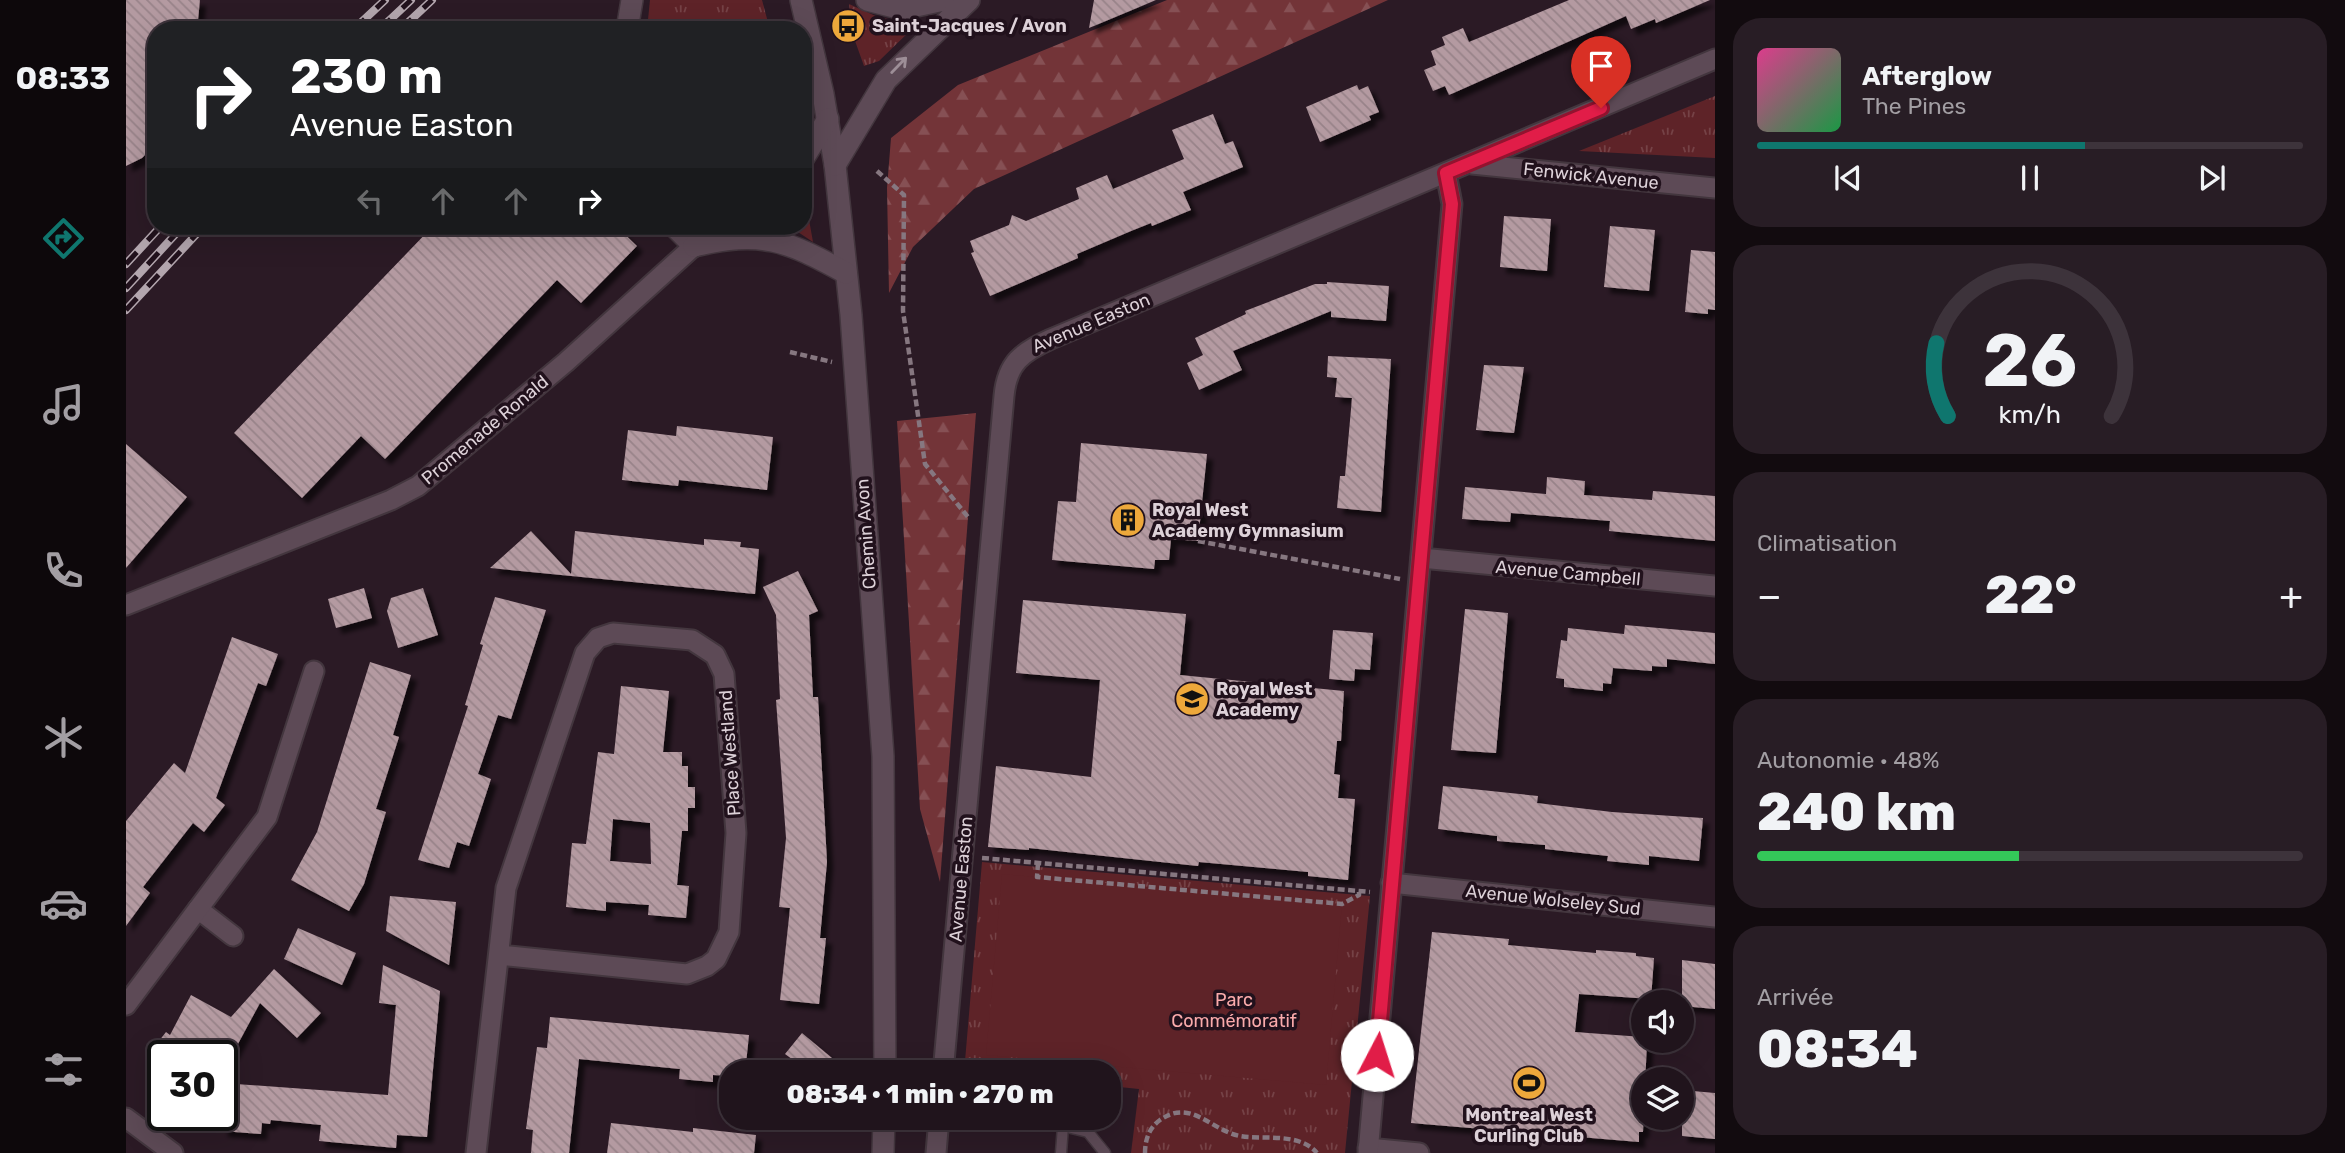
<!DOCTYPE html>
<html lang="fr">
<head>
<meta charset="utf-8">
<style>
  body { margin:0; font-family:Rubik,sans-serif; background:#281d25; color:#f1f3f6; height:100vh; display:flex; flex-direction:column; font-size:26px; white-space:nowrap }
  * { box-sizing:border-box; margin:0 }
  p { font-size:23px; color:#a29ea3 }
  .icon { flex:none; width:38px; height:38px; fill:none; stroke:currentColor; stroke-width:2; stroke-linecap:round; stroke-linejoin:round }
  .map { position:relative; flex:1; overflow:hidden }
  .drawer { display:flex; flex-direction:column; gap:18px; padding:18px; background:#120b0f; width:630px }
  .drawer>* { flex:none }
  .top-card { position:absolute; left:21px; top:21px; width:665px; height:214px; border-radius:28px; box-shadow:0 7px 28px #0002,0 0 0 2px #3d333b; background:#202124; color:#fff; overflow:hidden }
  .buttons { position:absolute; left:1505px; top:990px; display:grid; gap:14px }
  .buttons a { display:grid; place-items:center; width:63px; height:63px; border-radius:50%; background:#20141c; box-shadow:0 7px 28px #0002,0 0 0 2px #3d333b; font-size:35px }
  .speed { position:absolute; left:21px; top:1040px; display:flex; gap:14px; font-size:35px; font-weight:700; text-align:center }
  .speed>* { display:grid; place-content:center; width:91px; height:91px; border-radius:50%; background:#20141c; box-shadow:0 7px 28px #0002,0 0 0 2px #3d333b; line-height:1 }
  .speed .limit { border:4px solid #111; border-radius:10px; background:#fff; color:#111 }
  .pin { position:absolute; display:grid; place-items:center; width:60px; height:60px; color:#fff; margin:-72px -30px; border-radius:50% 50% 50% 0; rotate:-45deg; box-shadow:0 0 7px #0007 }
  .pin .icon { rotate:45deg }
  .me { position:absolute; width:77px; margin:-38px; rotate:5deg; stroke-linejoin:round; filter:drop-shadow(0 0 5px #0008) }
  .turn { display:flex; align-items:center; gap:24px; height:147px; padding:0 28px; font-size:32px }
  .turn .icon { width:91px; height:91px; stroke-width:2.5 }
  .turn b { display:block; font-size:49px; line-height:60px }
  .lanes { display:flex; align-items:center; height:66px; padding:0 28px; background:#0003; justify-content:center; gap:35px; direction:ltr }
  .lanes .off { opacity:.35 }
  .big { font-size:52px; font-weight:800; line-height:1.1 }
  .drawer .card { flex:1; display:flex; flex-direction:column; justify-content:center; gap:10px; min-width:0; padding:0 24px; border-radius:28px; background:#281d25 }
  .drawer .dial { align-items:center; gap:0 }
  .dial svg { height:182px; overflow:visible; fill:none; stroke:#3d333b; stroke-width:7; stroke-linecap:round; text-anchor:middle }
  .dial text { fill:#f1f3f6; stroke:none }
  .song { display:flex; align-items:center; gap:21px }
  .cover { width:84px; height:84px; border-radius:10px; background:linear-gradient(135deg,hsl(330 70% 55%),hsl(140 70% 35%)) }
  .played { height:7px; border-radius:4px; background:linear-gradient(90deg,#0f766e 60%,#3d333b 60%) }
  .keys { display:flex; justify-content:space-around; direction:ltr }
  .heat { display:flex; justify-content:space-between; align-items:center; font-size:38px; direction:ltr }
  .charge { height:10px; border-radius:5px; background:linear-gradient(90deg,#34c759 48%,#3d333b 0) }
  .trip { position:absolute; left:593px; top:1060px; width:402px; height:70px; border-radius:28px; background:#20141c; box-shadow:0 7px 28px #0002,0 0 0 2px #3d333b; font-weight:800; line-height:70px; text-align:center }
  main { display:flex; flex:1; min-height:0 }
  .tabs { display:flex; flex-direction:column; width:126px; justify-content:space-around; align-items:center; background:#0d080b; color:#a29ea3 }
  .tabs .icon { width:49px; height:49px }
  .tabs .active { color:#0f766e }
  .tabs b { font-size:32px; color:#f1f3f6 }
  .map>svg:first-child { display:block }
  .grass { fill:url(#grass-tufts) }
  .forest { fill:url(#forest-firs) }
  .garden { fill:#5e2328 }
  .building { fill:url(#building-back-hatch); fill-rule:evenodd; filter:url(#shadow) }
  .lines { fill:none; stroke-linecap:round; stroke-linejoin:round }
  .lane-casing { stroke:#43363e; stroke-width:13 }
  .street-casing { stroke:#43363e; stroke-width:23 }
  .secondary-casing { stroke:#43363e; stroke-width:24 }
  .path { stroke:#867780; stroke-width:4.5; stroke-dasharray:7 3.5; stroke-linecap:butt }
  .lane { stroke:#5d4a56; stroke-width:10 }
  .street { stroke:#5d4a56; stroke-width:19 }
  .secondary { stroke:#5d4a56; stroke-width:21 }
  .rail-casing { stroke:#b3a6ae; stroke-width:8 }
  .rail { stroke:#21111c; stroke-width:5; stroke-dasharray:16; stroke-linecap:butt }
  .oneway { stroke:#9d8e97 }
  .route-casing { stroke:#92132f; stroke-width:18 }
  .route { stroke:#e11d48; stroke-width:12 }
  .labels { text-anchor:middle; stroke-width:7; stroke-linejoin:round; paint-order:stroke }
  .poi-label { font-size:18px; font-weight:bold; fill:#ddd1d8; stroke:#21111c; text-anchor:start }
  .street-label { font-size:18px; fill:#ddd1d8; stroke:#21111c }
  .park-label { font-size:18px; fill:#faaaab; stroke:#21111c }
</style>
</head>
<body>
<main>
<nav class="tabs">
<b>08:33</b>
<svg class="icon active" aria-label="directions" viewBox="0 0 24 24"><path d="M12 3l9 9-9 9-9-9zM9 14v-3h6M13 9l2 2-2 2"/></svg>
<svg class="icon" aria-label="music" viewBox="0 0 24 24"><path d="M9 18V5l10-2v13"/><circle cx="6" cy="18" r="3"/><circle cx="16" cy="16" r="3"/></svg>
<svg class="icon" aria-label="phone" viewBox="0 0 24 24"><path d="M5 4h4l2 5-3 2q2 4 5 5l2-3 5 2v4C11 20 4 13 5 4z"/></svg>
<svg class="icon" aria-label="climate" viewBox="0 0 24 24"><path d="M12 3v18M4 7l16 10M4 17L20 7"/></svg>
<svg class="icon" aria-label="car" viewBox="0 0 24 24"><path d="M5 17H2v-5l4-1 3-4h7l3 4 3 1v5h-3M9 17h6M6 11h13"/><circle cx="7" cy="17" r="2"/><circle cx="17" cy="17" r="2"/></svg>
<svg class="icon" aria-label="filters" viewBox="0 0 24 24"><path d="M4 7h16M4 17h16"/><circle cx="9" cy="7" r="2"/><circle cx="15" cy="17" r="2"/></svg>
</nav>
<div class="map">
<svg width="1589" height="1153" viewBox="0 0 1589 1153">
  <defs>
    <pattern id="grass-tufts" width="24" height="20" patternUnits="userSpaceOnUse" patternTransform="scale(1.75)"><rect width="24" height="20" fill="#5e2328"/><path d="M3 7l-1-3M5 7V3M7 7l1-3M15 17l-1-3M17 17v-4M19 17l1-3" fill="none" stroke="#754246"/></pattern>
    <pattern id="forest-firs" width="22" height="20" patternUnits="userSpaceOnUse" patternTransform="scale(1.75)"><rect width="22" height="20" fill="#733438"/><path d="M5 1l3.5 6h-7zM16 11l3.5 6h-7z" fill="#865054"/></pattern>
    <pattern id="building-back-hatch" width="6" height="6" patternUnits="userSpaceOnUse" patternTransform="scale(1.75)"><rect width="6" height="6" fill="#b49aa1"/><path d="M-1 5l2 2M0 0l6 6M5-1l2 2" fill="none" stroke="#988389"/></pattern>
    <filter id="shadow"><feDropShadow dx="6" dy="6" stdDeviation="2" flood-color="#0009"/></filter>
  </defs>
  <rect width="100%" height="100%" fill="#2b1a25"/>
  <!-- grass -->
  <g class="grass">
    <polygon points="524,0 636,0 644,30 521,30"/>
    <polygon points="723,4 754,18 787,22 789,26 753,61 738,66 728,38 734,35 730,21 725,22"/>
    <polygon points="1589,96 1589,158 1453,151"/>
    <polygon points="677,186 687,242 663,226 677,226"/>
    <polygon points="856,862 1244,896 1219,1153 1005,1153 1013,1089 984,1086 984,1073 838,1073"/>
  </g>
  <!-- forest -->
  <g class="forest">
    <polygon points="1041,0 1262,0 848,189 787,247 763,293 761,188 765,138 832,85"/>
    <polygon points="850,413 814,882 794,809 771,421"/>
  </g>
  <!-- garden -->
  <polygon class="garden" points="876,874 1216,904 1200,1085 860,1055"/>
  <!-- building -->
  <g class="building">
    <polygon points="0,0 74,0 71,30 30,30 30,144 16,158 0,166"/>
    <polygon points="968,0 1030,0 963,28"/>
    <polygon points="1443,0 1584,0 1530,23 1529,19 1505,29 1500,16 1323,95 1319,86 1307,91 1298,70 1310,65 1305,51 1319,45 1316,37 1337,28 1343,42"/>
    <polygon points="1231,85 1233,90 1242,86 1253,112 1243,116 1245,120 1194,142 1180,107"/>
    <polygon points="1087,114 1099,144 1107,141 1117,167 1057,192 1065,210 1026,226 1025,223 1005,231 951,254 952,258 864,296 845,253 848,252 844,241 883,225 886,215 900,221 953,199 950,188 981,175 987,189 1058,159 1046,130"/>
    <polygon points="1378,216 1425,219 1421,271 1374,267"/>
    <polygon points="307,226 490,226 511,246 455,303 431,280 259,459 235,436 176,498 108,433"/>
    <polygon points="1484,226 1529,230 1523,291 1478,287"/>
    <polygon points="1565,250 1589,252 1589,310 1582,309 1582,314 1559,312"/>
    <polygon points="1201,282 1263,286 1260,321 1205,317 1205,311 1107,351 1116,370 1073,390 1061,363 1077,355 1069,338 1120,314 1119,311 1189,284 1201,284"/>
    <polygon points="1202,356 1265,359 1255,512 1211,508 1214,476 1219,476 1226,398 1209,397 1211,378 1201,377"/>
    <polygon points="1358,365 1398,367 1388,433 1350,430"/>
    <polygon points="551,426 647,437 641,490 553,480 552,486 496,480 502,430 550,436"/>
    <polygon points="955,443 1081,454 1072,541 1045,539 1043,560 1029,560 1028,569 926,560 932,501 950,502"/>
    <polygon points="0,444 61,497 0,568"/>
    <polygon points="1421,477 1459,481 1458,495 1526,500 1527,491 1589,496 1589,541 1483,531 1484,521 1385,513 1384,522 1336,519 1339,487 1420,494"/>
    <polygon points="405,531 445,574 449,531 578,545 578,539 615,542 614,547 633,549 629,594 364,568"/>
    <polygon points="672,571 692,611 683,615 687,697 692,697 701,862 694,938 700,938 693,1004 654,1000 664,908 653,907 660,838 650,700 654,699 650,615 637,587"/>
    <polygon points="238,588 246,618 210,628 202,599"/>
    <polygon points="297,588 312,635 272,648 261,611 265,598"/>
    <polygon points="369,597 420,610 385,719 372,715 352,774 365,779 343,846 331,842 323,868 292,860 342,706 339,705 357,645 354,644"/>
    <polygon points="897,600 1060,614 1054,675 1218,691 1215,741 1211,741 1208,774 1214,775 1212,798 1229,799 1222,880 1182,876 1182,872 1073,862 1072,866 903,848 903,850 862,847 870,766 965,777 974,680 890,673"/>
    <polygon points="1339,609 1382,613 1370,753 1325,750"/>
    <polygon points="1499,625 1589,633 1589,664 1541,659 1541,667 1526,666 1526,671 1487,668 1485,684 1477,683 1477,691 1438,687 1438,679 1430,678 1435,640 1441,641 1442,628 1498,634"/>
    <polygon points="1207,630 1247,633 1244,670 1229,669 1228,681 1203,679"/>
    <polygon points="106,637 152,654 140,686 132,683 90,798 99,805 78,832 67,823 17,887 24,893 0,926 0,821 48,763 59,773"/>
    <polygon points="244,662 285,675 267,735 273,737 250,809 260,812 238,884 223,911 165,880 191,832"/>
    <path d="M495,686L543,691L537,752H556V766H562V787H569V808H562V831H556L551,885L563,886L560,918L522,915L523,905L480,902V911L440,907L446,843L460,844L472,752L488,754ZM487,819L524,823L525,864L484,861Z"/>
    <polygon points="1317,786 1412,796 1411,803 1486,812 1577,818 1573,861 1523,856 1523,865 1481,861 1482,856 1419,849 1419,845 1371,841 1371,836 1312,829"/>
    <polygon points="264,896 330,902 323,965 260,931"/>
    <polygon points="172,928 230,953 216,985 158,959"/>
    <polygon points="1306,932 1383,939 1382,945 1470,953 1470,950 1510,953 1510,956 1528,958 1525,999 1453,994 1449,1032 1517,1037 1517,1041 1521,1041 1517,1132 1513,1132 1513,1142 1285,1123"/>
    <polygon points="1556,960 1589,964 1589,1009 1556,1006"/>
    <polygon points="257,965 314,991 301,1137 271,1135 270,1148 193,1141 195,1125 145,1120 144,1124 136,1123 135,1134 96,1131 96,1083 262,1095 270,1005 253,1003"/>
    <polygon points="148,969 195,1013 171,1038 134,1003 106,1055 22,1055 40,1032 44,1035 65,995 105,1017"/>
    <polygon points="424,1017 623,1035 619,1073 606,1073 606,1076 587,1075 587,1082 553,1079 554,1069 453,1059 443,1153 405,1153 407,1130 400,1129 411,1047 421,1048"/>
    <polygon points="676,1033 724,1073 661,1073 670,1062 659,1054"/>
    <polygon points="1556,1090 1589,1093 1589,1139 1556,1136"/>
    <polygon points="485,1123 567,1132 567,1128 630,1135 628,1153 481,1153"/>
  </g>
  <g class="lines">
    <!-- lane casing -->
    <g class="lane-casing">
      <g id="lane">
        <polyline points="647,226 649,240"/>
        <polyline points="867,1118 937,1126 935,1153"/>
        <polyline points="937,1126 962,1132 979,1153"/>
      </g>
    </g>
    <!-- street casing -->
    <g class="street-casing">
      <g id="street">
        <polyline points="1346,164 1589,188"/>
        <polyline points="1295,558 1589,586"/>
        <polyline points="0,605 265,500 292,486 440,362 568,246"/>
        <polyline points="1265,883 1589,917"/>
        <polyline points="72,909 107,936"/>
        <polyline points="0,1005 141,817 188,671"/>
        <path d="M817,1073L878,396C881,363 896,352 925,339L1589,59"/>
        <polyline points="0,1118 47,1153"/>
        <polyline points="1242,1148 1293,1153"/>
        <polyline points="350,1153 380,888 459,653 472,638 487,633 566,640 589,655 598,674 610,833 603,932 590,959 581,966 561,974 373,955"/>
        <polyline points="810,1153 813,1118"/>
        <polyline points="1242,1153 1326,204 1320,173"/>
      </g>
    </g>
    <!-- secondary casing -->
    <g class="secondary-casing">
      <g id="secondary">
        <polyline points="675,0 697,94 709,165 725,315 757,756 759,1073"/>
        <polyline points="741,0 776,9 818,0"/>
        <polyline points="501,30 506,0"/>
        <polyline points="677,159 702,119"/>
        <polyline points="709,165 760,80 843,0"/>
        <polyline points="548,226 568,246"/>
        <path d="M568,246C636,230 660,240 720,273"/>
        <polyline points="757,1153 758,1118"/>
      </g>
    </g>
    <!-- path -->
    <g class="path">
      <polyline points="751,171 778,195 777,311 799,464 842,517"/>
      <polyline points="664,352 706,362"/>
      <polyline points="1072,541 1274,579"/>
      <polyline points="856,858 1244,892"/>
      <polyline points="912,863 911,877 1216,904 1233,895 1233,892"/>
      <path d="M1019,1153C1019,1140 1023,1128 1034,1120C1065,1098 1084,1130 1114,1136C1138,1140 1173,1132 1191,1153"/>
    </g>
    <!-- lane -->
    <use href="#lane" class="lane"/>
    <!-- street -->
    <use href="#street" class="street"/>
    <!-- secondary -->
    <use href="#secondary" class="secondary"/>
    <!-- rail casing -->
    <g class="rail-casing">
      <g id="rail">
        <polyline points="227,30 259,0"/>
        <polyline points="253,30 285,0"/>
        <polyline points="274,30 306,0"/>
        <polyline points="0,264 35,226"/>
        <polyline points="0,288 57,226"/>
        <polyline points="0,310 78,226"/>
      </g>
    </g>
    <!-- rail -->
    <use href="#rail" class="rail"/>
  </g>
  <!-- one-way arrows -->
  <defs><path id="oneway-shaft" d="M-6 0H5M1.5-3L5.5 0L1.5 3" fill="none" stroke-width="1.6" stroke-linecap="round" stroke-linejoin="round" transform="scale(1.75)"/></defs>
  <use class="oneway" href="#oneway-shaft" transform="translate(773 65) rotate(-46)"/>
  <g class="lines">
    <!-- route casing -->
    <g class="route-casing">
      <polyline id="route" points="1251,1055 1326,204 1320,173 1475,108"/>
    </g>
    <!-- route -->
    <use href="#route" class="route"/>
  </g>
  <!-- icons -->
  <defs>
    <g id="bus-disc" transform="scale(1.75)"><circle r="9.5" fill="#eda83b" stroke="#21111c"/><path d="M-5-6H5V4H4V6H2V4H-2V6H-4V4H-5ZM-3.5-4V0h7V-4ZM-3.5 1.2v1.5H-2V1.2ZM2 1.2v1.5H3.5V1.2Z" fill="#111"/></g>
    <g id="building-disc" transform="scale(1.75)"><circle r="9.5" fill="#eda83b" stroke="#21111c"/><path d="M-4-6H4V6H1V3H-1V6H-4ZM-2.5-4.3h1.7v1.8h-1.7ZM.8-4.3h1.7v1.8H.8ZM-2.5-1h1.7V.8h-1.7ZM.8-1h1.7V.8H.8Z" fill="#111"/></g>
    <g id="school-disc" transform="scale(1.75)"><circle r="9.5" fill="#eda83b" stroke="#21111c"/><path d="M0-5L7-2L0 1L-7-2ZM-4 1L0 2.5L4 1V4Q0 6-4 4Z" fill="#111"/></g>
    <g id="stadium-disc" transform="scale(1.75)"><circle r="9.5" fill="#eda83b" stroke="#21111c"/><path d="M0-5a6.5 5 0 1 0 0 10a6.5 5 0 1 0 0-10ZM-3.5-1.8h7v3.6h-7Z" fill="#111"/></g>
  </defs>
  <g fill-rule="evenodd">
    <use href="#bus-disc" x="722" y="26"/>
    <use href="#building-disc" x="1002" y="520"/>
    <use href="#school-disc" x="1066" y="699"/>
    <use href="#stadium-disc" x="1403" y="1083"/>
  </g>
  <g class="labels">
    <!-- poi labels -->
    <g class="poi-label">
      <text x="746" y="32">Saint-Jacques / Avon</text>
      <text x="1026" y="516">Royal West<tspan x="1026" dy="21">Academy Gymnasium</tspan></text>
      <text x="1090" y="695">Royal West<tspan x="1090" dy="21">Academy</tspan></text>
      <text x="1403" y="1121" text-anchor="middle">Montreal West<tspan x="1403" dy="21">Curling Club</tspan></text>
    </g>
    <!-- street labels -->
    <g class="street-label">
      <text transform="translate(1465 176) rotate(6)" y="6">Fenwick Avenue</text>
      <text transform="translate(965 323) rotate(-23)" y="6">Avenue Easton</text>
      <text transform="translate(359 430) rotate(-40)" y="6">Promenade Ronald</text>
      <text transform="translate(740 534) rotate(-94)" y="6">Chemin Avon</text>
      <text transform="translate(1442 573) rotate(5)" y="6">Avenue Campbell</text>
      <text transform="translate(604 753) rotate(-94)" y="6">Place Westland</text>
      <text transform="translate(835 879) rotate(-85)" y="6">Avenue Easton</text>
      <text transform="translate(1427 900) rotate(6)" y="6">Avenue Wolseley Sud</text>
    </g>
    <!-- park labels -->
    <g class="park-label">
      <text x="1108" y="1006">Parc<tspan x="1108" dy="21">Commémoratif</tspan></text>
    </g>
  </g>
</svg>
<div class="buttons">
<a><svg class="icon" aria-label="sound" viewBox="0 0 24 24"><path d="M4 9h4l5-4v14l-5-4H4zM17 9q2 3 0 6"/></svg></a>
<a><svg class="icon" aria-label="layers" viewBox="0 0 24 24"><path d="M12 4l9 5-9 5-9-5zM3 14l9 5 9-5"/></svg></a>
</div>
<div class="speed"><div class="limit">30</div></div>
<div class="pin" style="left:1475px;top:108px;background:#d93025"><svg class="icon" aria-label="arrive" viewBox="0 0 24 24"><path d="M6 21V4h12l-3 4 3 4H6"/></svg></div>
<svg class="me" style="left:1251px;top:1055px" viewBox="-20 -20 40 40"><circle r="19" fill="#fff"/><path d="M0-13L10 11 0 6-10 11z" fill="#e11d48"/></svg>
<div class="trip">08:34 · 1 min · 270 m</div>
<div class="top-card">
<div class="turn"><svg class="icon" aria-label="right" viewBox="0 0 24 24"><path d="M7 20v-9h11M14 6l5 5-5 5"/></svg><div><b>230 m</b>Avenue Easton</div></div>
<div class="lanes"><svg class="icon off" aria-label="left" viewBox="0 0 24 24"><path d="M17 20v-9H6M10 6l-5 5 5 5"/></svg><svg class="icon off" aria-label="ahead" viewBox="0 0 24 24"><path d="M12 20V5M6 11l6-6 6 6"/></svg><svg class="icon off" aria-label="ahead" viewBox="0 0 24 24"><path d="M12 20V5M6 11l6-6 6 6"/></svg><svg class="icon" aria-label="right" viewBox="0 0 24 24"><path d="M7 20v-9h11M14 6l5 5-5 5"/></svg></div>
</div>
</div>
<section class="drawer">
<div class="card">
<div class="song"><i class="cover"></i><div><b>Afterglow</b><p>The Pines</p></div></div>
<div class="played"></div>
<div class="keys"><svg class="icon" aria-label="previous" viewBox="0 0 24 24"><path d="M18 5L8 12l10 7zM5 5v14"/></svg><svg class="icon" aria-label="pause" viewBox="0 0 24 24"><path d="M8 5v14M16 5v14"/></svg><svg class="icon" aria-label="next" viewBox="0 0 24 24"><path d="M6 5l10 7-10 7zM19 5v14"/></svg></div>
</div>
<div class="card dial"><svg viewBox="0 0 100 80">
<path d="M14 69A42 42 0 1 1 86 69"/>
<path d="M14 69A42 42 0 0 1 9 37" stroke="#0f766e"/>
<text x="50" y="56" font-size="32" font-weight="700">26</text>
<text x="50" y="72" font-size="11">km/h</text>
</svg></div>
<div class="card"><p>Climatisation</p>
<div class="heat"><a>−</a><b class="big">22°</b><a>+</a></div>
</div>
<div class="card"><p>Autonomie · 48%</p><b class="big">240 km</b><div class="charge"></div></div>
<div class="card"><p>Arrivée</p><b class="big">08:34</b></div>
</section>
</main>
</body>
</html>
